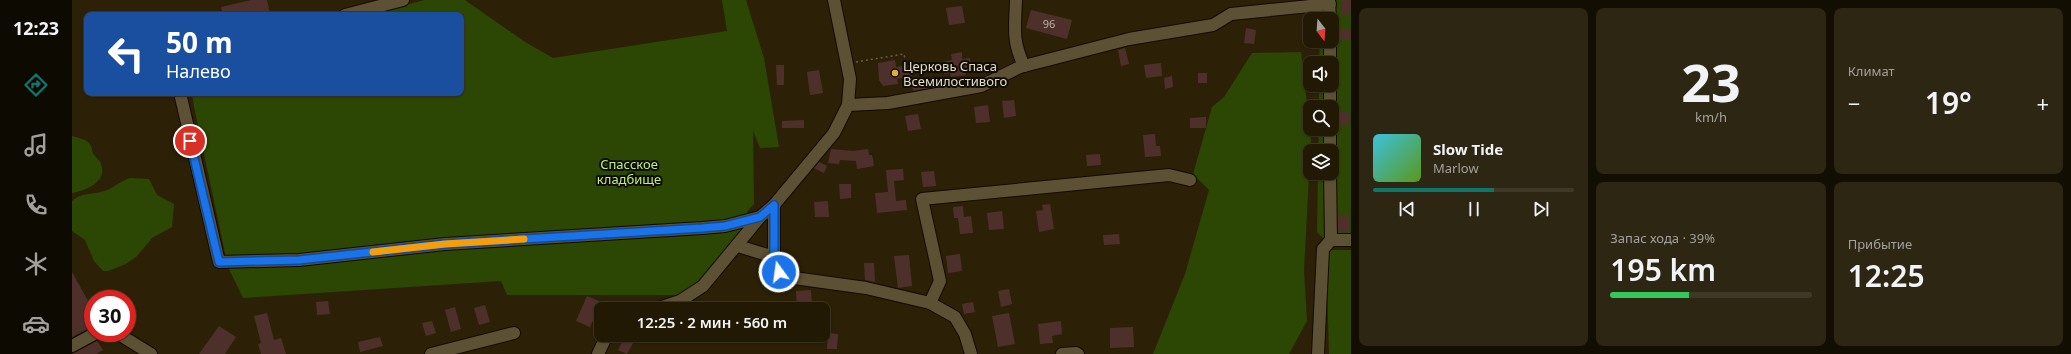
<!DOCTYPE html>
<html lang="ru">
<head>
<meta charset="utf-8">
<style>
  body { margin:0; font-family:"Noto Sans",sans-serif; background:#2d2613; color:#f1f3f6; height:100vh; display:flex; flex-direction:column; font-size:15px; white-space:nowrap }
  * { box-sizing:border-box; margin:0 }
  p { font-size:13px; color:#a2a09a }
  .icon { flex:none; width:22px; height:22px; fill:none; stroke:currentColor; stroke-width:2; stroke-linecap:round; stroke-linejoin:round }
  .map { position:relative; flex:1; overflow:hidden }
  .details { display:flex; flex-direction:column; gap:8px; padding:8px; background:#120e02; width:720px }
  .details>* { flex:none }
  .top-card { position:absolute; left:12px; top:12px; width:380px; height:84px; border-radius:8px; box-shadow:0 1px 3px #0004,0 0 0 1px #3e3826; background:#1a4fa0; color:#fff; overflow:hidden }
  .needle { width:26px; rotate:163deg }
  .fabs { position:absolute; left:1231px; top:12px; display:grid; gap:8px }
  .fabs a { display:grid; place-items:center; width:36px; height:36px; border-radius:8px; background:#211904; box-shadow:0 1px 3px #0004,0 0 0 1px #3e3826; font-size:20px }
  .speed { position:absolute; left:12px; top:290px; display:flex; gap:8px; font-size:20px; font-weight:700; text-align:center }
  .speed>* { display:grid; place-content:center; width:52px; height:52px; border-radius:50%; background:#211904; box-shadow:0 1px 3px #0004,0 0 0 1px #3e3826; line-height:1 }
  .speed .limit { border:6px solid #d22; background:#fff; color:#111 }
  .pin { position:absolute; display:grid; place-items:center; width:34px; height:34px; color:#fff; margin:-17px; border:2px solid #fff; border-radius:50%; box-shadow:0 1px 4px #0007 }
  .me { position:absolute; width:44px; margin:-22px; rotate:346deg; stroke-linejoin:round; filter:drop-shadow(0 0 3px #0008) }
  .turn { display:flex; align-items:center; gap:14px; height:84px; padding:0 16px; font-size:18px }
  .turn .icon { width:52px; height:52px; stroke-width:2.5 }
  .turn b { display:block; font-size:28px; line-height:34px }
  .big { font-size:30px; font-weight:600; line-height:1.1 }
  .details .card { flex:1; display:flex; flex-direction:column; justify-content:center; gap:6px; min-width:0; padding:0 14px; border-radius:8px; background:#2d2613 }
  .details .dial { align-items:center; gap:0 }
  .dial b { font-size:52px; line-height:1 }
  .song { display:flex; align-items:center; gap:12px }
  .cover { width:48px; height:48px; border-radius:6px; background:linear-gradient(135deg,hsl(190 70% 55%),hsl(90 70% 35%)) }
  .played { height:4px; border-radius:2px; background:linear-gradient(90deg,#0f766e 60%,#3e3826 60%) }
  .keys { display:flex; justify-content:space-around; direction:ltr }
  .heat { display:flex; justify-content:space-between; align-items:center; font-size:22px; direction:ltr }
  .charge { height:6px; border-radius:3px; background:linear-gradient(90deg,#34c759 39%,#3e3826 0) }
  .details .tiles { flex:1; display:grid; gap:8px; grid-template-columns:repeat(3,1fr) }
  .card:first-child { grid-row:span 2 }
  .trip { position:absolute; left:522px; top:302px; width:236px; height:40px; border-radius:8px; background:#211904; box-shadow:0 1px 3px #0004,0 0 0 1px #3e3826; font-weight:600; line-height:40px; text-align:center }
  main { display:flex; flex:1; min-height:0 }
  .tab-bar { display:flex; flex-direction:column; width:72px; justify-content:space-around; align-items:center; background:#0d0a02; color:#a2a09a }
  .tab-bar .icon { width:28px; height:28px }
  .tab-bar .active { color:#0f766e }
  .tab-bar b { font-size:18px; color:#f1f3f6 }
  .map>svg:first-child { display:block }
  .green { fill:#2c4603 }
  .building { fill:#4e302a }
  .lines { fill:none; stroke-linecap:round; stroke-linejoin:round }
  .minor-casing { stroke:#150a00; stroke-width:14 }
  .path { stroke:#685e47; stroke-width:1.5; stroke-dasharray:2 3; stroke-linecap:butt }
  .minor { stroke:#5d5135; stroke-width:12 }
  .route-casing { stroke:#114b97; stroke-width:10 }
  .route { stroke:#1a73e8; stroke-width:7 }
  .slow { stroke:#f59e0b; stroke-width:7 }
  .poi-dot { fill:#e0b034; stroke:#100b03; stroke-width:1.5 }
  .labels { text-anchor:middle; stroke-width:4; stroke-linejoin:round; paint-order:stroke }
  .number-label { font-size:11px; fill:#bdb0a3 }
  .poi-label { font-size:13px; fill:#e2dbcb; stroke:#100b03; text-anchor:start }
  .park-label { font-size:13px; fill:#b9f17b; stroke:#100b03 }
</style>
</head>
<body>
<main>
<nav class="tab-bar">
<b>12:23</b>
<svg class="icon active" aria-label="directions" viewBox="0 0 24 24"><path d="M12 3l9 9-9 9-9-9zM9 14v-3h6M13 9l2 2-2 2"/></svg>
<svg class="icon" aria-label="music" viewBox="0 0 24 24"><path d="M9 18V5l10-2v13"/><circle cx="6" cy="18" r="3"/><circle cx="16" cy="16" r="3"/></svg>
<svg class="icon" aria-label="phone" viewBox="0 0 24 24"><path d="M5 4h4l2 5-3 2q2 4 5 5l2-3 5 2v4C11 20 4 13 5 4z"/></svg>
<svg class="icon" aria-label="climate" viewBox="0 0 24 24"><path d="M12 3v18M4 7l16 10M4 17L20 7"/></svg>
<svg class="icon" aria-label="car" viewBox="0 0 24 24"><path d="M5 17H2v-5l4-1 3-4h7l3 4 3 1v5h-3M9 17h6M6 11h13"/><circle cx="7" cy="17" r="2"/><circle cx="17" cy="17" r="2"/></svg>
</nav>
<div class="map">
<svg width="1279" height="354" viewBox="0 0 1279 354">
  <rect width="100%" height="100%" fill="#2c2106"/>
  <!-- green -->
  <g class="green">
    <polygon points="352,0 393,0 453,42 481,58 655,31 650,0 674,0 692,58 707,147 688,148 681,131 682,204 675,212 675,226 645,268 608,295 435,295 429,281 171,298 156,267 122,107 120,93 389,93 389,15 298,15"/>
    <polygon points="1248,0 1279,0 1279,244 1257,244 1245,232 1246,173 1260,173 1260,151 1246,151 1247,129 1260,129 1260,107 1247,107 1247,85 1260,85 1260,63 1247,63 1248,41 1260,41 1260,19 1248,19"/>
    <polygon points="1229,52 1239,138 1232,270 1235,321 1217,354 1081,354 1113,274 1137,190 1121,174 1140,107 1152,97 1180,53"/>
    <path d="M0,136C6,138 16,139 19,146C20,149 20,152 22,155C24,158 28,160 29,164C36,182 13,191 0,193Z"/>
    <path d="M58,178L77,179L85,195L102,204L100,227L80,238L65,256L54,264L36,271H31L22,261L13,240L0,231V201C9,192 21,195 32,191C42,188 48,181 58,178Z"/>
    <polygon points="1254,250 1279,250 1279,354 1257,354"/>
  </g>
  <!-- building -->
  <g class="building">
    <polygon points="179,0 195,0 198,14 151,15 149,7"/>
    <polygon points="1270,0 1279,0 1279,14 1270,15"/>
    <polygon points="890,6 893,23 877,25 874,8"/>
    <polygon points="959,10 1000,20 995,39 954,28"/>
    <polygon points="1174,28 1184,30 1182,44 1172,43"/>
    <polygon points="1264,30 1279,30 1279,40 1265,40"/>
    <polygon points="1053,48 1057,64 1049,66 1046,50"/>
    <polygon points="890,52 890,59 898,58 899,69 893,71 894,75 879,77 878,73 872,74 870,62 880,60 879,54"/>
    <polygon points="823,60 824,67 838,65 840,76 825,79 826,84 811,86 807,80 806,63"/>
    <polygon points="1089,63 1090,76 1074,78 1072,65"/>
    <polygon points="704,65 712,65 712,85 705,85"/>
    <polygon points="747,70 751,93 738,95 735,72"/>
    <rect x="1126" y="73" width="9" height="10"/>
    <polygon points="1100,76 1101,87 1093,89 1092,78"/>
    <polygon points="863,81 864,87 841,91 840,85"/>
    <polygon points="942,100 944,116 932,118 930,101"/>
    <polygon points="916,105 918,122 904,123 902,107"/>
    <polygon points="1263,112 1277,112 1277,126 1265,126 1262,122"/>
    <polygon points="846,114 849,129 836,131 833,116"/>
    <polygon points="1134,117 1134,128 1118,128 1118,118"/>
    <polygon points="732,120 732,128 710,128 710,121"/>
    <polygon points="1083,134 1084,146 1088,146 1089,156 1073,157 1071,135"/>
    <polygon points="759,149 781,151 796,149 797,155 800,155 802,166 785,169 784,161 768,160 767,164 756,163"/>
    <polygon points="1028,154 1029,165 1015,166 1014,155"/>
    <polygon points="747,162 755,166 752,173 742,168"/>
    <polygon points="831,169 832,180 822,181 824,201 834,200 835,210 805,213 803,193 816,192 814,170"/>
    <polygon points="862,171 864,186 851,187 849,172"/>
    <polygon points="767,184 779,184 779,198 768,199"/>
    <polygon points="756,201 757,217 743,217 742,202"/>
    <polygon points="978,204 982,229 967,232 964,211 971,210 970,205"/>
    <polygon points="891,206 892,217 899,216 901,233 888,234 886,218 882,218 881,207"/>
    <polygon points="930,211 932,229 917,230 915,213"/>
    <rect x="1266" y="215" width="12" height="17"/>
    <polygon points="1047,234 1048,244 1032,245 1031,235"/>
    <polygon points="888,254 890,271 876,273 874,256"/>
    <polygon points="837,255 840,286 826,288 822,256"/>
    <polygon points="792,263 802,263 803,282 793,280"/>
    <polygon points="0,272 21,310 21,326 0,337"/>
    <polygon points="937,289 940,304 929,307 926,291"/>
    <polygon points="739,290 740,306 725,307 724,291"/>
    <polygon points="515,296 529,302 518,327 504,321"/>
    <polygon points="256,301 258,314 245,315 244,302"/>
    <polygon points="901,302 903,312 892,314 890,304"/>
    <polygon points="413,305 418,322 407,325 402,308"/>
    <polygon points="383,307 389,329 379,332 373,310"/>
    <polygon points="195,313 202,340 209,338 214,354 189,354 186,344 189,343 182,316"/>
    <polygon points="937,313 943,344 926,347 920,316"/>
    <polygon points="360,321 364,333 354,336 350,323"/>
    <polygon points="989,321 990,334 980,336 981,343 968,344 966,324"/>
    <polygon points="147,326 164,337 153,354 127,354"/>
    <polygon points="1061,327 1062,347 1038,348 1038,328"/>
    <polygon points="756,333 766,334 765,349 755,349"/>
    <polygon points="555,335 579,335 561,343 555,354 546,350 553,336"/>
    <polygon points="308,337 311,346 288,352 286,342"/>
    <polygon points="25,341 31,350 24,354 0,354"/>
  </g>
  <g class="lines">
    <!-- minor casing -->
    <g class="minor-casing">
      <g id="minor">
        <path d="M944,0C943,28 940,40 952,66"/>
        <polyline points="1257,0 1258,19"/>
        <polyline points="273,15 331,0"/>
        <polyline points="1258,41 1258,63"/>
        <polyline points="1258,85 1258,107"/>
        <polyline points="108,93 147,262 227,260 373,244 630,228 653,226 688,217"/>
        <polyline points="776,105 816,103 909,86 948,67 1057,39 1141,25 1159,14 1258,4"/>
        <polyline points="1258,129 1258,151"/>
        <polyline points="702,205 702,257 707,272 722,278 794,288 858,303 883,317 893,334 899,354"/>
        <polyline points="1259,240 1279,240"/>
        <polyline points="666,246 702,257"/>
        <polyline points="858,303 868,281 850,199 1097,175 1118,180"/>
        <polyline points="584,309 608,301 631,286 688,217 702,205 762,133 776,105 778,79 762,0"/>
        <polyline points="45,333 79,354"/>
        <polyline points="0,346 24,333"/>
        <polyline points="359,354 442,333"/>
        <polyline points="526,354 535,335"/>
        <polyline points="990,354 1004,353 1006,354"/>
        <polyline points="1246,354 1251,249 1259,240 1258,173"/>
      </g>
    </g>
    <!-- path -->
    <polyline class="path" points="784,62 832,54 834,65"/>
    <!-- minor -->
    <use href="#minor" class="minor"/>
  </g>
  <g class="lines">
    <!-- route casing -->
    <g class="route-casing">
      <polyline id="route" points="118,141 147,262 227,260 373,244 630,228 653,226 688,217 702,205 702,257 707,272"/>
    </g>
    <!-- route -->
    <use href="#route" class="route"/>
    <!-- slow -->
    <polyline class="slow" points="301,252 373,244 452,239"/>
  </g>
  <!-- markers -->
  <circle class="poi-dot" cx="823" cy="73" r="4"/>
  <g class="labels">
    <!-- number labels -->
    <g class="number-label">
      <text x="977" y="28">96</text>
    </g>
    <!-- poi labels -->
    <g class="poi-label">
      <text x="831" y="71">Церковь Спаса<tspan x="831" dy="15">Всемилостивого</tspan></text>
    </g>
    <!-- park labels -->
    <g class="park-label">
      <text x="557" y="169">Спасское<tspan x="557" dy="15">кладбище</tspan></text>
    </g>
  </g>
</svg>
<div class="fabs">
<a><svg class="needle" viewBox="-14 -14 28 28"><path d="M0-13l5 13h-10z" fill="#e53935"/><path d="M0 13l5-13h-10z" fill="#a2a09a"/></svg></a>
<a><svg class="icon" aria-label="sound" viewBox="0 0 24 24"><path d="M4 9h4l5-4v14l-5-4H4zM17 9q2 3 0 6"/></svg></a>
<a><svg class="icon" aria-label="search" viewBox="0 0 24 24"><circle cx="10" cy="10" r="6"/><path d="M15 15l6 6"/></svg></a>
<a><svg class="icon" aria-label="layers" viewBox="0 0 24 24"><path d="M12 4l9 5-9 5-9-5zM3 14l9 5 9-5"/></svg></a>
</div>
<div class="speed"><div class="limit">30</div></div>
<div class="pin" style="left:118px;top:141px;background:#d93025"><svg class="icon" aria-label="arrive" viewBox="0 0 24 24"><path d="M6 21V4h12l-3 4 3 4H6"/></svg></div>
<svg class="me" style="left:707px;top:272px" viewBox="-20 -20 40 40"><circle r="17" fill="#1a73e8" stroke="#fff" stroke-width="3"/><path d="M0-11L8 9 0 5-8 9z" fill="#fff"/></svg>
<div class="trip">12:25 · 2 мин · 560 m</div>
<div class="top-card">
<div class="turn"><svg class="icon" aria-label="left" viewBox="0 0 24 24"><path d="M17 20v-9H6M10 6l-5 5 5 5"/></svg><div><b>50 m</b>Налево</div></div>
</div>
</div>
<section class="details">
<div class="tiles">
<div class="card">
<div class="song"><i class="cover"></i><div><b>Slow Tide</b><p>Marlow</p></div></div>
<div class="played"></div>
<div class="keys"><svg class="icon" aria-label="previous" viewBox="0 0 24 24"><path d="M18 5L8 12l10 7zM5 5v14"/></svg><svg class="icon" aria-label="pause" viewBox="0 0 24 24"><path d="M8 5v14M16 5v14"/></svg><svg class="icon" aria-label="next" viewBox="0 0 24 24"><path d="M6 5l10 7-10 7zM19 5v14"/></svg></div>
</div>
<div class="card dial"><b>23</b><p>km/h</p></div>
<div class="card"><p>Климат</p>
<div class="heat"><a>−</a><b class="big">19°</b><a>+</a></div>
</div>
<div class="card"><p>Запас хода · 39%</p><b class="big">195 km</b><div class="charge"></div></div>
<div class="card"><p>Прибытие</p><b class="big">12:25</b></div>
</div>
</section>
</main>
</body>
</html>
